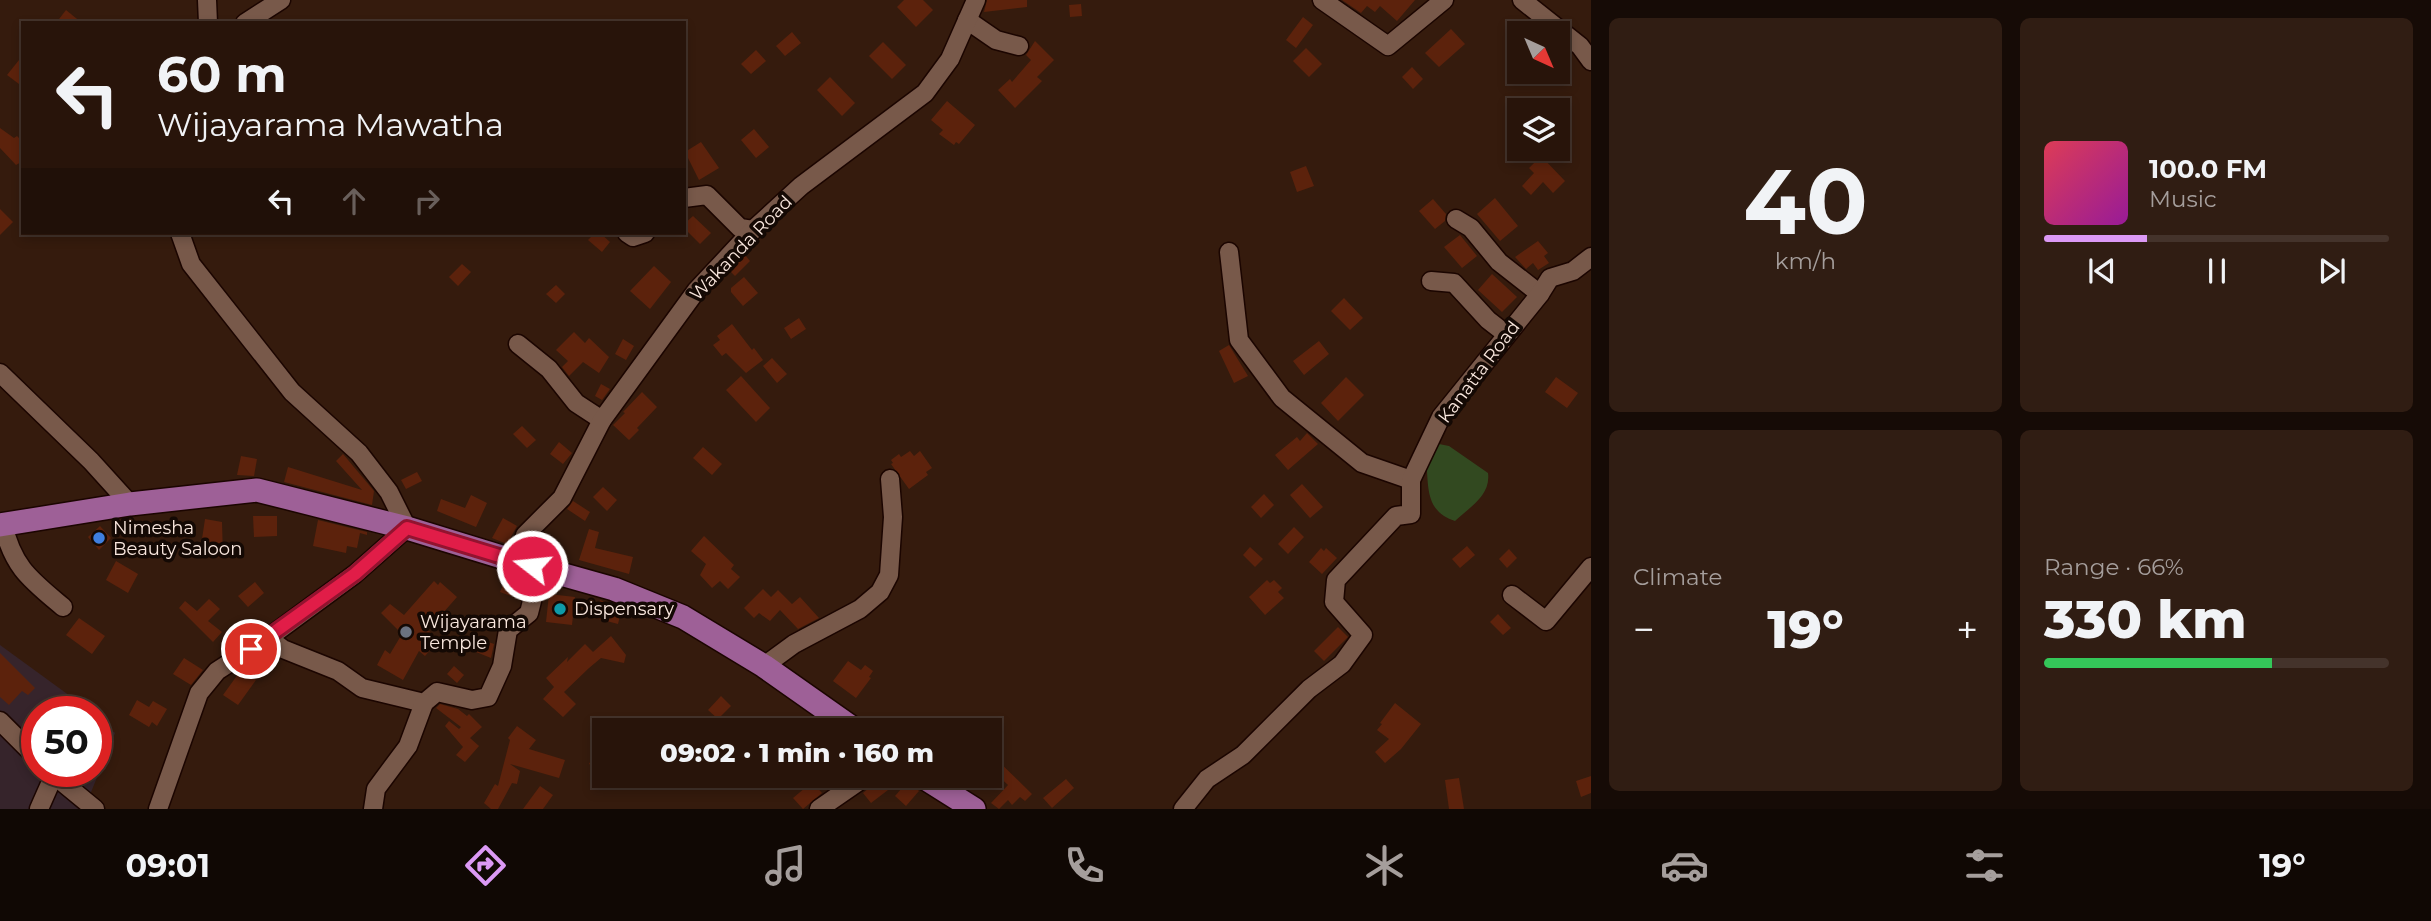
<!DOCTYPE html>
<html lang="en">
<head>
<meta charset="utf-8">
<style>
  body { margin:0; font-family:Montserrat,sans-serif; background:#301d13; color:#f1f3f6; height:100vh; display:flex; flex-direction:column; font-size:26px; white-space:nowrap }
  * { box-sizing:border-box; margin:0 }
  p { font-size:23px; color:#a59e9c }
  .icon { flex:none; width:38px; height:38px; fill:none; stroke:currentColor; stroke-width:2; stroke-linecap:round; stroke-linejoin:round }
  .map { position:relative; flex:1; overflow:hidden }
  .sheet { display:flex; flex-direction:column; gap:18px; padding:18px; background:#160b06; width:840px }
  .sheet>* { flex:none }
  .hud { position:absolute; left:21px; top:21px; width:665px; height:214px; border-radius:0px; box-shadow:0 4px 10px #0003,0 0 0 2px #44332b; background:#28140a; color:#f1f3f6; overflow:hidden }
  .needle { width:46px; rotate:136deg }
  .buttons { position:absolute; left:1507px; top:21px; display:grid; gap:14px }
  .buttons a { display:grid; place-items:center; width:63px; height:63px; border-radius:0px; background:#28140a; box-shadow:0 4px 10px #0003,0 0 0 2px #44332b; font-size:35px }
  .speed { position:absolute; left:21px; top:696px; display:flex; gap:14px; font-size:35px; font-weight:700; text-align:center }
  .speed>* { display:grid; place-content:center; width:91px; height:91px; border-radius:50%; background:#28140a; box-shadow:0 4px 10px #0003,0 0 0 2px #44332b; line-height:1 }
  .speed .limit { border:10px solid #d22; background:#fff; color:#111 }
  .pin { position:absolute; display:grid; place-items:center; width:60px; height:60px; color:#fff; margin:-30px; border:4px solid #fff; border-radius:50%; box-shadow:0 2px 7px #0007 }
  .me { position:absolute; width:77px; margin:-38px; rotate:286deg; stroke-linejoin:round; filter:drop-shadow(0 0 5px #0008) }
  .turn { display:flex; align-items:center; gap:24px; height:147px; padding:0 21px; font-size:32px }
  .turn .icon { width:91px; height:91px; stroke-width:2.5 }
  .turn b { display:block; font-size:49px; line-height:60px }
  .lanes { display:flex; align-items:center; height:66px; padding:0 21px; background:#0003; justify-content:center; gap:35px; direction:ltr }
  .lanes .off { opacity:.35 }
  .big { font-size:52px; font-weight:800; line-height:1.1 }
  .sheet .tile { flex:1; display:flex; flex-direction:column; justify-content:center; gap:10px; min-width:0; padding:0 24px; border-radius:10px; background:#301d13 }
  .sheet .dial { align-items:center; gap:0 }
  .dial b { font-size:91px; line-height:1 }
  .song { display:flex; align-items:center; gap:21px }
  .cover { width:84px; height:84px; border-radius:10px; background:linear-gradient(135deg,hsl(350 70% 55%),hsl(300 70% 35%)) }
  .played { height:7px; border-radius:4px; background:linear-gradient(90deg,#db99f5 30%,#44332b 30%) }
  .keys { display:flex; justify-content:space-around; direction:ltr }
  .heat { display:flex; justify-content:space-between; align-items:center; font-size:38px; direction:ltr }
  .charge { height:10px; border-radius:5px; background:linear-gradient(90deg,#34c759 66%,#44332b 0) }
  .sheet .tiles { flex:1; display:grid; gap:18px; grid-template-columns:repeat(2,1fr) }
  .trip { position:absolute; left:592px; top:718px; width:410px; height:70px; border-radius:0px; background:#28140a; box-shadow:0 4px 10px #0003,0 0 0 2px #44332b; font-weight:800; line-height:70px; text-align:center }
  .dock { display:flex; height:112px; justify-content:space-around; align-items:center; background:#100804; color:#a59e9c }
  .dock .icon { width:49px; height:49px }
  .dock .active { color:#db99f5 }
  .dock b { font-size:32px; color:#f1f3f6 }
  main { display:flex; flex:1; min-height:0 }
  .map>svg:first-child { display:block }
  .industrial { fill:#36242b }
  .green { fill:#324920 }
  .building { fill:#5c220c }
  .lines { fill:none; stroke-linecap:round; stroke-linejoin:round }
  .minor-casing { stroke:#1b0500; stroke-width:21 }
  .major-casing { stroke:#1b0500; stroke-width:26 }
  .minor { stroke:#78594a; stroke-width:18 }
  .major { stroke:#9e6097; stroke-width:23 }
  .route-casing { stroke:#92132f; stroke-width:18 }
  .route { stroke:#e11d48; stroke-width:12 }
  .shop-dot { fill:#3f7fe0; stroke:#140904; stroke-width:2.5 }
  .culture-dot { fill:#0f9aa8; stroke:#140904; stroke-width:2.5 }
  .worship-dot { fill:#6b7280; stroke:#140904; stroke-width:2.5 }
  .labels { text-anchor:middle; stroke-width:7; stroke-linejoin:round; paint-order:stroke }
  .street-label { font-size:18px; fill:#f9e7de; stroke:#140904 }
  .poi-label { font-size:18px; fill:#f9e7de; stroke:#140904; text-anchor:start }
</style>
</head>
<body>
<main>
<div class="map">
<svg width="1591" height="809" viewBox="0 0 1591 809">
  <rect width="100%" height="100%" fill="#351b0d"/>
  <!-- industrial -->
  <polygon class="industrial" points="0,645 92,712 37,712 37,772 96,772 96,716 115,733 87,802 101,809 0,809"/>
  <!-- green -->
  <path class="green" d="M1439,444L1449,446L1488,473C1491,495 1470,507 1455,521C1424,511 1429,485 1426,458Z"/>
  <!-- building -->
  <g class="building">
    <polygon points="904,0 923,0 933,10 916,27 897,7"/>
    <polygon points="987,0 1027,0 1027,7 984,12"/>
    <polygon points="1342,0 1415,0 1397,21 1380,6 1375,12 1367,6 1361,13"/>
    <polygon points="1081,4 1082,16 1070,17 1069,5"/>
    <polygon points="66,10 82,23 56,23"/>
    <polygon points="1303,17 1313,25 1296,48 1286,40"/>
    <polygon points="1451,29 1465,44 1439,67 1425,53"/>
    <polygon points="792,32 801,43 785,56 776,46"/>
    <polygon points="1035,41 1054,60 1037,77 1042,81 1015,108 998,90 1010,79 1012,82 1031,60 1026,55"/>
    <polygon points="883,42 906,65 892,79 869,56"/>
    <polygon points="1306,48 1322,64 1309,77 1293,61"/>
    <polygon points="756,50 766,61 751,74 741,64"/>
    <polygon points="23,55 23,87 7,75"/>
    <polygon points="1412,67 1423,79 1413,89 1402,77"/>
    <polygon points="830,77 855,103 842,116 817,90"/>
    <polygon points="947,101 975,125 959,144 956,142 954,145 939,134 943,130 931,120"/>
    <polygon points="0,128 14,138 17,136 23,142 23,161 16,165 0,148"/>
    <polygon points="754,129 769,147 756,158 741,140"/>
    <polygon points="701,142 719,168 699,180 685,152"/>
    <polygon points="1541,156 1565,181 1553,193 1543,182 1531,195 1522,186 1534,173 1529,168"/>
    <polygon points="1306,166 1314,186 1297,192 1290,172"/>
    <polygon points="1495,198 1518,226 1500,241 1477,214"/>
    <polygon points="1433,199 1446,214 1445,221 1435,229 1419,211"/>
    <polygon points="0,209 13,222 0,235"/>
    <polygon points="693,216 711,233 700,244 684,228 684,224"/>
    <polygon points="595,233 600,233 610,242 602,252 588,240"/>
    <polygon points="1460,235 1477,256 1462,268 1444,247"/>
    <polygon points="1538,241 1548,253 1544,256 1549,263 1538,270 1533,263 1526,269 1515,257"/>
    <polygon points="745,255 750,261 735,276 730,271"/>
    <polygon points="462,264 471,272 458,286 449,277"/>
    <polygon points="654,266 671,282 650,309 630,291"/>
    <polygon points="1492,274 1517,297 1502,312 1478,290"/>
    <polygon points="744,277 758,293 743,306 731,292 731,288"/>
    <polygon points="556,285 565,294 556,303 546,294"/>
    <polygon points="1344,298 1363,318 1350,330 1331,311"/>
    <polygon points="799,318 806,329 791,339 784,328"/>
    <polygon points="732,324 752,350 754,348 763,360 746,373 726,353 722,356 713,345 720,340 717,336"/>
    <polygon points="574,332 585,343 589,338 609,357 599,373 583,362 569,376 562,367 568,361 556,350"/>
    <polygon points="623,339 634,346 626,360 615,354"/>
    <polygon points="1319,341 1329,354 1304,375 1293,361"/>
    <polygon points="1229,345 1248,376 1234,383 1219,351"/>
    <polygon points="772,358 787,374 777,383 763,366"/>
    <polygon points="741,376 770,408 756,422 726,390"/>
    <polygon points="1346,377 1364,395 1338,421 1321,403"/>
    <polygon points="1556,377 1578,393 1567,408 1545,392"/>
    <polygon points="601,384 610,389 602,400 595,396"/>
    <polygon points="642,392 657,407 637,428 639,430 629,440 613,425 625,413 623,412"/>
    <polygon points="522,426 536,440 527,448 513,434"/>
    <polygon points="1307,433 1318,444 1288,470 1275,455 1297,437 1300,441"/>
    <polygon points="559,442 572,453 563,464 550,454"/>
    <polygon points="703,447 722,464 712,475 693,458"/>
    <polygon points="910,451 914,456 920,451 932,468 926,472 928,475 909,489 891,464 893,463 891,460 899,454 901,457"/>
    <polygon points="343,454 374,491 372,505 284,482 288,467 362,490 336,461"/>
    <polygon points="241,456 257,459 254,476 237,475"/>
    <polygon points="417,472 422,481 406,489 401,480"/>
    <polygon points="1302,484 1323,507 1310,518 1290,495"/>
    <polygon points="603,487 617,500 607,511 593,497"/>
    <polygon points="1264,494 1274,505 1261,518 1251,507"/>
    <polygon points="471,495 487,503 476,527 437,511 441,499 465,508"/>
    <polygon points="573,501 590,512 585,521 567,509"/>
    <polygon points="253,516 277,516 277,536 254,537"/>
    <polygon points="503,518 517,526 507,544 492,538"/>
    <polygon points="205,519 222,522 223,557 205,558 205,540 202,539"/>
    <polygon points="318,520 367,532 367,535 360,533 357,548 347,546 346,553 313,546"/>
    <polygon points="150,521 158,529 149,538 141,529"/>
    <polygon points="100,526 111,538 99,550 88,537"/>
    <polygon points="1294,527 1304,537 1288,554 1278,544"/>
    <polygon points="589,529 599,532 595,548 633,557 629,574 579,560"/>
    <polygon points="704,536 734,565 731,569 740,577 728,589 720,581 712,588 700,575 706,564 691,551"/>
    <polygon points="1467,546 1475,555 1460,568 1452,559"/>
    <polygon points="1250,547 1263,559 1255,567 1243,555"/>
    <polygon points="1321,548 1324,551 1326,548 1337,558 1322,574 1309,562"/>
    <polygon points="1509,549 1517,558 1507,568 1499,559"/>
    <polygon points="116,561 138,574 128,593 106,580"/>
    <polygon points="505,580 516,584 511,596 500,592"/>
    <polygon points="1267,580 1270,583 1274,580 1282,588 1278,592 1284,598 1265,615 1249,597"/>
    <polygon points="434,581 438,585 440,582 457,597 428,630 439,640 425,656 419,651 403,680 377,665 385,650 390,654 402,634 381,613 390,604 404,615"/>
    <polygon points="255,582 264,593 248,607 238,596"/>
    <polygon points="763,589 771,597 778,590 792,604 800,597 819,618 798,629 780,610 770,621 759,613 754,618 744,608"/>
    <polygon points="549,594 575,597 572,625 546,622"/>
    <polygon points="209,599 220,609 208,621 222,632 213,642 179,608 185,601 197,611"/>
    <polygon points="600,600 622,608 618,624 595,618"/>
    <polygon points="1498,614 1511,628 1503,635 1490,622"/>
    <polygon points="79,618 105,636 92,654 66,635"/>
    <polygon points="1338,627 1348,637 1324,661 1314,651"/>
    <polygon points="611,636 626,655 624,663 601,658 589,668 564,692 576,704 563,717 543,699 554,687 546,678 568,657 567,662 585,644 593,652"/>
    <polygon points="480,639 494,644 491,658 476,652"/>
    <polygon points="0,653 35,688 28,695 22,691 9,705 0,697"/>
    <polygon points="184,658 203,670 191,685 173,674"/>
    <polygon points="848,661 861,670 865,665 873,671 869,677 871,678 856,698 833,681"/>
    <polygon points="454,666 464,675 457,683 447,674"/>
    <polygon points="241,670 256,680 238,705 223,695"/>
    <polygon points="721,696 731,706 718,719 708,710"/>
    <polygon points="137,700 149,707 153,701 167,709 157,726 152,722 149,727 129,715"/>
    <polygon points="1395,703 1421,724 1401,749 1385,763 1375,752 1389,739 1377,730 1382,724 1380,723"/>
    <polygon points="440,704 458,709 467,716 469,714 482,727 470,738 479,746 465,762 456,755 463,747 445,726 449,721 459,729 461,727 436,708"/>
    <polygon points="517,726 536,740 529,749 565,760 559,778 510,764 520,771 517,784 512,783 498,809 491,809 484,803 495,784 498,786 510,740 508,738"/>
    <polygon points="989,752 1032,794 1025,801 1020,797 1012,805 1008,800 999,809 991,803 1008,785 989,767"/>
    <polygon points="595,753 604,757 604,772 589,764"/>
    <polygon points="1591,776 1591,793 1581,797 1576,781"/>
    <polygon points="879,778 888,790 871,803 863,793 874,784"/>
    <polygon points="1459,778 1464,809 1449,809 1445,780"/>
    <polygon points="1066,779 1074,788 1052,808 1043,798"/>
    <polygon points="908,781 919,791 906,806 895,796"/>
    <polygon points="812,782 822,793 803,809 793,798"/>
    <polygon points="540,786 553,795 543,809 523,809"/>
  </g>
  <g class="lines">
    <!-- minor casing -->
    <g class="minor-casing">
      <g id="minor">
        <polyline points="207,0 208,23"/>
        <polyline points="1322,0 1388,46 1444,0"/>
        <polyline points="1522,0 1580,46 1591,61"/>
        <polyline points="967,20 996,40 1019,46"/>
        <polyline points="245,23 281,0"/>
        <polyline points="684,198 707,195 740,228 753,230"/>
        <polyline points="1456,219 1471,228 1499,262 1540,294"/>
        <polyline points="627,233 633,237 645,233"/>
        <polyline points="1229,252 1239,340 1282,398 1362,463 1411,480"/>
        <polyline points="1431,281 1454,283 1488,320 1506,334"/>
        <polyline points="518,344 549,369 576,403 602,420"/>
        <polyline points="0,373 91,461 130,504"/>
        <path d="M3,524C13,568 31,580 63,607"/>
        <polyline points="518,562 525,535 562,498 602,420 696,291 753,230 801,186 925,93 950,59 976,0"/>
        <polyline points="1512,595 1546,621 1591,567"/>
        <polyline points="268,638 283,649 338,671 362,688 424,703 437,692 472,700 488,697 502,666 508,630 529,613 533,597 546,570"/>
        <polyline points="764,666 794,644 860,609 880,592 889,575 893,517 890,479"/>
        <polyline points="0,721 37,758"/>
        <polyline points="50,772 95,809"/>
        <polyline points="39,809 54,775"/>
        <polyline points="158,809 199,693 217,671 268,638 355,574 407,528 389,492 359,453 292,392 191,264 180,233"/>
        <polyline points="373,809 376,789 408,746 424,703"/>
        <polyline points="819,809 868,775"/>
        <polyline points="1183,809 1207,779 1243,755 1309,689 1342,664 1363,635 1334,602 1336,580 1396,516 1411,514 1411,480 1441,417 1540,294 1550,278 1573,271 1591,257"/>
      </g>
    </g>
    <!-- major casing -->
    <g class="major-casing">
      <g id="major">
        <polyline points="0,525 130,504 257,490 407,528 518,562 614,589 683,617 764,666 855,730"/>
        <polyline points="920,775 974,809"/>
      </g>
    </g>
    <!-- minor -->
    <use href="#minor" class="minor"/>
    <!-- major -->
    <use href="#major" class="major"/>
  </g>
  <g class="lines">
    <!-- route casing -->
    <g class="route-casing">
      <polyline id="route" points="251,649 355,574 407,528 532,566"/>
    </g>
    <!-- route -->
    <use href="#route" class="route"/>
  </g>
  <!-- markers -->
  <circle class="shop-dot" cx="99" cy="538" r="7"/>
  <circle class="culture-dot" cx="560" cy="609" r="7"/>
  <circle class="worship-dot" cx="406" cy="632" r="7"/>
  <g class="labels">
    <!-- street labels -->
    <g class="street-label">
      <text transform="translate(741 248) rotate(-46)" y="6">Wakanda Road</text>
      <text transform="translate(1479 372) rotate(-53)" y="6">Kanatta Road</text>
    </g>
    <!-- poi labels -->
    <g class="poi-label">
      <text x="113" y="534">Nimesha<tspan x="113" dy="21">Beauty Saloon</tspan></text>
      <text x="574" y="615">Dispensary</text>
      <text x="420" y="628">Wijayarama<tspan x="420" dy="21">Temple</tspan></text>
    </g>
  </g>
</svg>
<div class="buttons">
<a><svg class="needle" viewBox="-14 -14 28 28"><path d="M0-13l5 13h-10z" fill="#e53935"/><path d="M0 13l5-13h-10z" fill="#a59e9c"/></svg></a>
<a><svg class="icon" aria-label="layers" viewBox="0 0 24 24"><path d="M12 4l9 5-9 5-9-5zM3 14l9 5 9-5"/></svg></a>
</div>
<div class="speed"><div class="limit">50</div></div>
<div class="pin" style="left:251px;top:649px;background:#d93025"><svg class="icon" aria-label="arrive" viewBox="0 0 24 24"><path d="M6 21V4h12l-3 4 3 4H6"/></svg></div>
<svg class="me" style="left:532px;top:566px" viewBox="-20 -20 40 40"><circle r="17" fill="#e11d48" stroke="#fff" stroke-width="3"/><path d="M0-11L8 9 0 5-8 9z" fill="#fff"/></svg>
<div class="trip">09:02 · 1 min · 160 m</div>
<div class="hud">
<div class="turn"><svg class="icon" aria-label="left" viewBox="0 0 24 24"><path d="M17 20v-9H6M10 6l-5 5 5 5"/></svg><div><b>60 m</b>Wijayarama Mawatha</div></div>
<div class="lanes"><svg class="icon" aria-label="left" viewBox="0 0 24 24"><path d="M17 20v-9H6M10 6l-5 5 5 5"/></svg><svg class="icon off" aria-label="ahead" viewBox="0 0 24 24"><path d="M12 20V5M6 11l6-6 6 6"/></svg><svg class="icon off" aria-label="right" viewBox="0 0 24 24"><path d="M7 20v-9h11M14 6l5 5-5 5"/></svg></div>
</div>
</div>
<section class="sheet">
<div class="tiles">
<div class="tile dial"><b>40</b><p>km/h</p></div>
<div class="tile">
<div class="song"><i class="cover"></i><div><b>100.0 FM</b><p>Music</p></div></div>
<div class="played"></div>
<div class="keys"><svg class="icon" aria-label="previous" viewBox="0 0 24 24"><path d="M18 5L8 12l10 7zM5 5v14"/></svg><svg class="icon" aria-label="pause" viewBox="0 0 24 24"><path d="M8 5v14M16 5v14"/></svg><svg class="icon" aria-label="next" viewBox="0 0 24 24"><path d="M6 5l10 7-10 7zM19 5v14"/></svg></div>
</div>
<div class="tile"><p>Climate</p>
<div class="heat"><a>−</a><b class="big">19°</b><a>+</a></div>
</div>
<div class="tile"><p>Range · 66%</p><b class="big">330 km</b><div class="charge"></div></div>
</div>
</section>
</main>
<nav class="dock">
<b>09:01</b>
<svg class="icon active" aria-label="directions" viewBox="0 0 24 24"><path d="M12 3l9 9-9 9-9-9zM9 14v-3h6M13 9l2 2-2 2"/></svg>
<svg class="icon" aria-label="music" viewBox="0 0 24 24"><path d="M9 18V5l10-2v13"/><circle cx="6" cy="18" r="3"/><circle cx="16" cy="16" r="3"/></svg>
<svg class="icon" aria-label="phone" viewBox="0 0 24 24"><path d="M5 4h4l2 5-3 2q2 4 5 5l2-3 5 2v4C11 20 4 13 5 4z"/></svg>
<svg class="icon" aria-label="climate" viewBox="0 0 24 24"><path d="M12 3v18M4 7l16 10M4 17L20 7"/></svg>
<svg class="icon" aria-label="car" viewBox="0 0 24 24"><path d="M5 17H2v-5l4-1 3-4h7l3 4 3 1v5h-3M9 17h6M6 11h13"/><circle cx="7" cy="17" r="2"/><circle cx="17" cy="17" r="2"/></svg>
<svg class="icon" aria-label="filters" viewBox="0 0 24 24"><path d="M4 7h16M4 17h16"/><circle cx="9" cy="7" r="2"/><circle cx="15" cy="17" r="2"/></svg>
<b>19°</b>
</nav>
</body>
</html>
